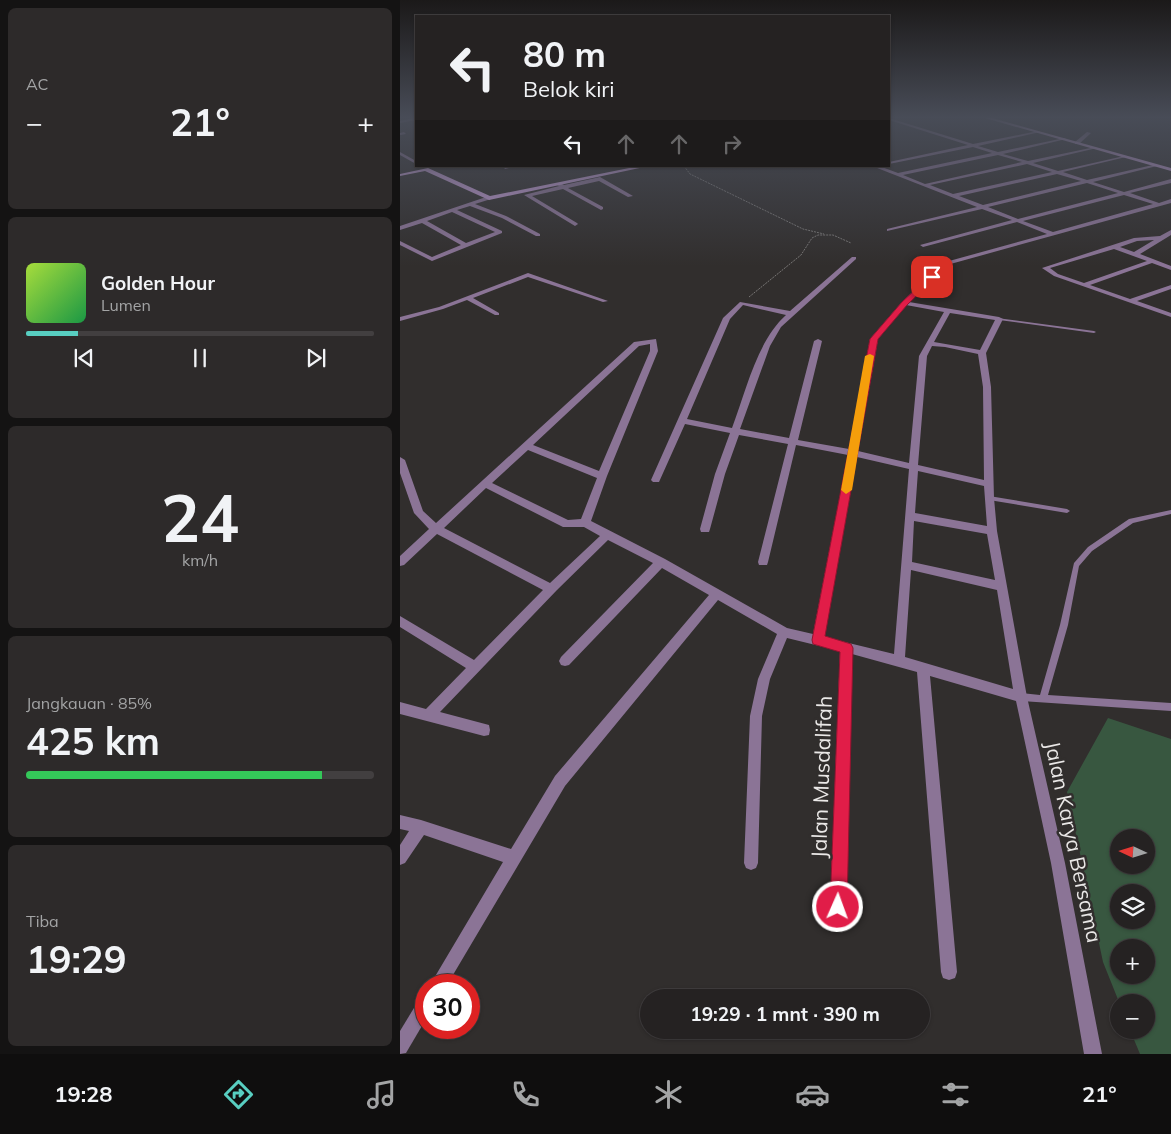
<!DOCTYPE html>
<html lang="id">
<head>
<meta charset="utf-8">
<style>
  body { margin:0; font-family:Mulish,sans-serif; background:#2d2a2a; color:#f1f3f6; height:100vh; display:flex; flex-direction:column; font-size:19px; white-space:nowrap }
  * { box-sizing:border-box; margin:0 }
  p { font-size:16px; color:#a3a4a5 }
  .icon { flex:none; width:28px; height:28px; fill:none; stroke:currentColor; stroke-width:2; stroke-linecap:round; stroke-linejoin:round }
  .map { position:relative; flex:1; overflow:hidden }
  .sheet { display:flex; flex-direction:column; gap:8px; padding:8px; background:#141313; width:400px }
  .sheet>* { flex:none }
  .hud { position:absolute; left:15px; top:15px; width:475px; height:152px; border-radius:0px; box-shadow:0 1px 4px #0004,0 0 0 1px #423f40; background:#252222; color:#f1f3f6; overflow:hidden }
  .needle { width:32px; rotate:274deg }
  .tools { position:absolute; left:710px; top:829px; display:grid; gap:10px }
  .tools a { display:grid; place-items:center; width:45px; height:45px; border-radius:50%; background:#252222; box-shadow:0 1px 4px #0004,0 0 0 1px #423f40; font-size:25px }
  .speed { position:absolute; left:15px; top:974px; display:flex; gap:10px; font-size:25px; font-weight:700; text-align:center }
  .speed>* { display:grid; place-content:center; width:65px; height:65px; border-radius:50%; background:#252222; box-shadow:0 1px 4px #0004,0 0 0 1px #423f40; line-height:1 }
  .speed .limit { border:8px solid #d22; background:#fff; color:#111 }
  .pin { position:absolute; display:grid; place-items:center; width:42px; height:42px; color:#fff; margin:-21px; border-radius:10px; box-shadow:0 2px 8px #0006 }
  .me { position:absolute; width:55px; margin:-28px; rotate:2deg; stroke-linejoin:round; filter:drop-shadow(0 0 4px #0008) }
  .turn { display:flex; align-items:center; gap:18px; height:105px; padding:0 25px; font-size:22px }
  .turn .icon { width:65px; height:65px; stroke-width:2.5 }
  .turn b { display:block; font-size:35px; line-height:42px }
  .lanes { display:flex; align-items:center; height:48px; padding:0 25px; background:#0003; justify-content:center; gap:25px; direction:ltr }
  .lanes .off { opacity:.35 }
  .big { font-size:38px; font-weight:700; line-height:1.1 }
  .sheet .tile { flex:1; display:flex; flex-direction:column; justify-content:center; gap:8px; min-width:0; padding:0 18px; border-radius:8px; background:#2d2a2a }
  .sheet .dial { align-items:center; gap:0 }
  .dial b { font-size:65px; line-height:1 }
  .song { display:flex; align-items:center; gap:15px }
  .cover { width:60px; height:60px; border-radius:8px; background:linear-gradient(135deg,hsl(80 70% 55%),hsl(140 70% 35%)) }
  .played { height:5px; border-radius:2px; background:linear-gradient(90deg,#58cec1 15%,#423f40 15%) }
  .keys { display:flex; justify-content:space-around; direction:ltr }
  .heat { display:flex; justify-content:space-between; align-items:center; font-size:28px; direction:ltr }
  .charge { height:8px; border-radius:4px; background:linear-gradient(90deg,#34c759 85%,#423f40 0) }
  .trip { position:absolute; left:240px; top:989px; width:290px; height:50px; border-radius:25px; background:#252222; box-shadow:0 1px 4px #0004,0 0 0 1px #423f40; font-weight:700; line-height:50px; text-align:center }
  .dock { display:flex; height:80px; justify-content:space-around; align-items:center; background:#0f0e0e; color:#a3a4a5 }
  .dock .icon { width:35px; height:35px }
  .dock .current { color:#58cec1 }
  .dock b { font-size:22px; color:#f1f3f6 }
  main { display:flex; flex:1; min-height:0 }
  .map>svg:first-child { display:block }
  .green { fill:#385740; fill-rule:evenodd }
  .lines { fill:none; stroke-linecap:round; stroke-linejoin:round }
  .path { stroke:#797776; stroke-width:1; stroke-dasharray:2 1; stroke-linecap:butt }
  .lane { fill:#8b7496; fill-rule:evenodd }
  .street { fill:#8b7496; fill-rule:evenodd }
  .secondary { fill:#c09ad1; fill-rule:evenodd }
  .route { fill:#e11d48; stroke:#92132f }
  .slow { fill:#f59e0b }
  .labels { text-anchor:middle; stroke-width:5; stroke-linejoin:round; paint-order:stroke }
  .near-street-label { font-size:21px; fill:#eae8e7; stroke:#312e2d }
</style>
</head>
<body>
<main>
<section class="sheet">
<div class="tile"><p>AC</p>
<div class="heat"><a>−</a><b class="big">21°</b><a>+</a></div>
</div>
<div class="tile">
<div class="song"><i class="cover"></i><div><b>Golden Hour</b><p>Lumen</p></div></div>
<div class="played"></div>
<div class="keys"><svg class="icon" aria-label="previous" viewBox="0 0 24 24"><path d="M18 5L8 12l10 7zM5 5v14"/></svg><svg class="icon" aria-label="pause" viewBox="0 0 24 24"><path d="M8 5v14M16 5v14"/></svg><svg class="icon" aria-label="next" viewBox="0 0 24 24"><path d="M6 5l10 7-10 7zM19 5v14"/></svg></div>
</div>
<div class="tile dial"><b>24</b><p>km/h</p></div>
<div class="tile"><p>Jangkauan · 85%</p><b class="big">425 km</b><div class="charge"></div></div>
<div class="tile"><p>Tiba</p><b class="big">19:29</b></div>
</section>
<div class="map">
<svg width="771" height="1054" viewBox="0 0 771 1054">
  <rect width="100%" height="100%" fill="#312e2d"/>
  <!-- green -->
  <path class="green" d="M708,718L771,739V1054H740L730,1030H746V1002H719L703,962L667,792ZM719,838H746V865H719ZM719,892H746V920H719ZM719,948H746V975H719Z"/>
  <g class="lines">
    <!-- path -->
    <g class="path">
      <polyline points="284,166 290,174 403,229 424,234"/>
      <polyline points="349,297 401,255 412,238 418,235 433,235 451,243"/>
    </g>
    <!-- lane -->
    <g class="lane">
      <polygon points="597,318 694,331 696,332 694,333 599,320 597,320"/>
      <polygon points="587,496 589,496 667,509 670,511 667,513 589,500 586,498"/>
      <polygon points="771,510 771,514 733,523 692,551 679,566 668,625 648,695 771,703 771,711 621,701 618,700 617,697 618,694 621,693 640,695 660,625 674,563 688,547 729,519"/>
    </g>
    <!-- street -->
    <g class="street">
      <polygon points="14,118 16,118 16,120 0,123 0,121"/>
      <path d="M489,118L573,144L638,131L640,132L578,146L598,152L664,138L666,139L603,154L628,161L695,147L697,148L633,163L658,171L724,156L726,157L663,172L687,180L757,164V166L693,182L724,192L771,179V183L730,193L759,203L771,199V203L536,268L534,278L509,302L599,317L603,319L586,353L591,387L594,498L597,531L627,697L665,863L702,1054H684L651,863L616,701L530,676L557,972L555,978L549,980L543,978L541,972L517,672L452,654L446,907L443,912L438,915L433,912L430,907L440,651L387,638L370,679L362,716L358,863L356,868L351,870L346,868L344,863L350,716L358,679L377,634L318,600L165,786L47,985H30L103,862L24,835L5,863L0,865V845L9,831L0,829V815L21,820L111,849L155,776L309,595L262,568L169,665L165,666L161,665L159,661L161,657L253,563L208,540L157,590L40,712L89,725L90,730L89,735L84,736L0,714V702L26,709L66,668L0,627V616L74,660L143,590L37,534L4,565L0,566V556L29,529L14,513L0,473V457L5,460L23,511L36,523L234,342L256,339L258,351L207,476L191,521L265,559L387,628L413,634L448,455L396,445L368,562L367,565H359L358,562L388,444L339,435L325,474L310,529L309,532H301L300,529L315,474L330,433L285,424L259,482H253L251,480L323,318L340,302L390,311L452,257H456V259L381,327L370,346L340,429L389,438L414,341L418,339L422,341L398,440L449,449L470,339L502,302L529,276L531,266L647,234L617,222L523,247L520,245L612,220L582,209L487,231V229L577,207L472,166H479L498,173L592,153L573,147L489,164V162L568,145L489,120ZM598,155L622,162L525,184L503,175ZM627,164L652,172L553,194L530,185ZM657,174L681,181L583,205L559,196ZM687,183L718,193L618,219L588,207ZM724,195L753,204L653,232L623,221ZM343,305L386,315C357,341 346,391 332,428L287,419L330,319ZM506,305L544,312L519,356L509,463L458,451L478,339ZM550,313L595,320L580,350L534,342ZM250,344V351L199,471L133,445L239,346ZM532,346L545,347L578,354L583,387L584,480L518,465L527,356ZM128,450L197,478L181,519L168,520L92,483ZM457,457L509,469L494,654L424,637ZM518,471L584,486L587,526L515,513ZM86,488L163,527H184L200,536L150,583L44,528ZM514,521L587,534L595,580L512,562ZM511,570L597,590L613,689L505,657Z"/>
      <polygon points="4,132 6,134 0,135 0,133"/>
      <polygon points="687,132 691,133 679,144 675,144 675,142"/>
      <polygon points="0,152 16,161 16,164 0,155"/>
      <polygon points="103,166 108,166 109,168 105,169"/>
      <polygon points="200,177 233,196 228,197 199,181 168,188 203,207 203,209 201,210 163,189 132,196 177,223 178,224 175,226 124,195 159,186 157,185 160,183 164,185"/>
      <path d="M89,196L92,198L91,199L75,204L106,216L140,234V236H136L102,218L70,206L57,210L102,231V233L32,261L0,245V241L32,257L61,245L22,223L0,230V226ZM52,212L95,232L66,243L27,221Z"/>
      <path d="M771,230V235L740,254L771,266V270L752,263L690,285L730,299L771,285V289L737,301L771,313V317L654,276L642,268L734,238L760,236ZM754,240L734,252L720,247L737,241ZM714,249L747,261L684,283L658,274L650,268Z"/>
      <polygon points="128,273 208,301 203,302 128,277 73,298 99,313 99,315 95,315 67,300 43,309 0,321 0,317 39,307"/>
      <polygon points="26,996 26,1019 6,1053 0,1054 0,1031 20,998"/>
    </g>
    <!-- secondary -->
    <g class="secondary">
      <polygon points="585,118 592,118 771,168 771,171"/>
      <polygon points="239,166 249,166 89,200 25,171 0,176 0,174 28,168 90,196"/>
    </g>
  </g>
  <!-- sky -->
  <linearGradient id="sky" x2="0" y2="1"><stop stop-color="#1b1919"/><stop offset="0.44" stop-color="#484c57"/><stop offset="1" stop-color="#484c57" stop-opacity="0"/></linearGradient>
  <rect width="771" height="266" fill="url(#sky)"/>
  <!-- route -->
  <polygon class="route" points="530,276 536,277 507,305 478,339 425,636 451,644 453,648 447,907 445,914 438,916 432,914 430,907 440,652 413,644 412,640 470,339 502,302"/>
  <!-- slow -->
  <polygon class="slow" points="470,354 474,356 452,490 446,494 441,490 465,356"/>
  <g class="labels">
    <!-- near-street labels -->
    <g class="near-street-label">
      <text transform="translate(422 777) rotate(-88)" y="7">Jalan Musdalifah</text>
      <text transform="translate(673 842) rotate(78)" y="7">Jalan Karya Bersama</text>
    </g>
  </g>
</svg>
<div class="tools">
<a><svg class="needle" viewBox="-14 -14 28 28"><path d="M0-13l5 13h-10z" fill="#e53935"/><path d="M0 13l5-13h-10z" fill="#a3a4a5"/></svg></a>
<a><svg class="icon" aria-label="layers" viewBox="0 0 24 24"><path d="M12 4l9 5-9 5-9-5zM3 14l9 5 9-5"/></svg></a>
<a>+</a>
<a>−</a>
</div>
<div class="speed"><div class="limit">30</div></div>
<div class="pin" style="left:532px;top:277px;background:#d93025"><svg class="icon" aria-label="arrive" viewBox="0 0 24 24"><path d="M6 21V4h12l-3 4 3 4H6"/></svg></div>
<svg class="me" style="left:438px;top:907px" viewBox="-20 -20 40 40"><circle r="17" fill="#e11d48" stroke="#fff" stroke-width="3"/><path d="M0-11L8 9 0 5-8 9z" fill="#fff"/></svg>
<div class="trip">19:29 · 1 mnt · 390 m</div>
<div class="hud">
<div class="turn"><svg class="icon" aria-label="left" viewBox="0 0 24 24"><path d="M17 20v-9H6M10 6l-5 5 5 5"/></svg><div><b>80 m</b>Belok kiri</div></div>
<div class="lanes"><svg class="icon" aria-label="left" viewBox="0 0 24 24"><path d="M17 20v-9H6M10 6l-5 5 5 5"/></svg><svg class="icon off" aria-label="ahead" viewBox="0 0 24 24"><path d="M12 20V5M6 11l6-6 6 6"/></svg><svg class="icon off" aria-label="ahead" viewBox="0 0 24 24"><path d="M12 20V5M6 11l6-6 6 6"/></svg><svg class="icon off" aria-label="right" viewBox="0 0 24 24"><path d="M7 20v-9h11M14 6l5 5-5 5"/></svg></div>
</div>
</div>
</main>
<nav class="dock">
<b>19:28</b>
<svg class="icon current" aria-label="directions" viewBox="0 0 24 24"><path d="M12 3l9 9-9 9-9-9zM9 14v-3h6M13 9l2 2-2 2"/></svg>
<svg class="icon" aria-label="music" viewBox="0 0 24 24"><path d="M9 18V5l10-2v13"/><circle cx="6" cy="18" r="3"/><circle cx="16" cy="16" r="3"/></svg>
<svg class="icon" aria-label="phone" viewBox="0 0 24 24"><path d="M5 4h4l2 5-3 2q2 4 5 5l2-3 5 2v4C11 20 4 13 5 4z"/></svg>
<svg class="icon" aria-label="climate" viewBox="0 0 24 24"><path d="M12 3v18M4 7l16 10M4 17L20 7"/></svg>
<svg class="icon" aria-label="car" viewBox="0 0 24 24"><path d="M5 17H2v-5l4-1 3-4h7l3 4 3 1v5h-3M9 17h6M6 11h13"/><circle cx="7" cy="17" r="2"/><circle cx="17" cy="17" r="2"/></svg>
<svg class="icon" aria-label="filters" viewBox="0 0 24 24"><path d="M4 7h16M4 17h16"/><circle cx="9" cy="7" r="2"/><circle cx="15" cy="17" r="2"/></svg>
<b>21°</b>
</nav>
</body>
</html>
